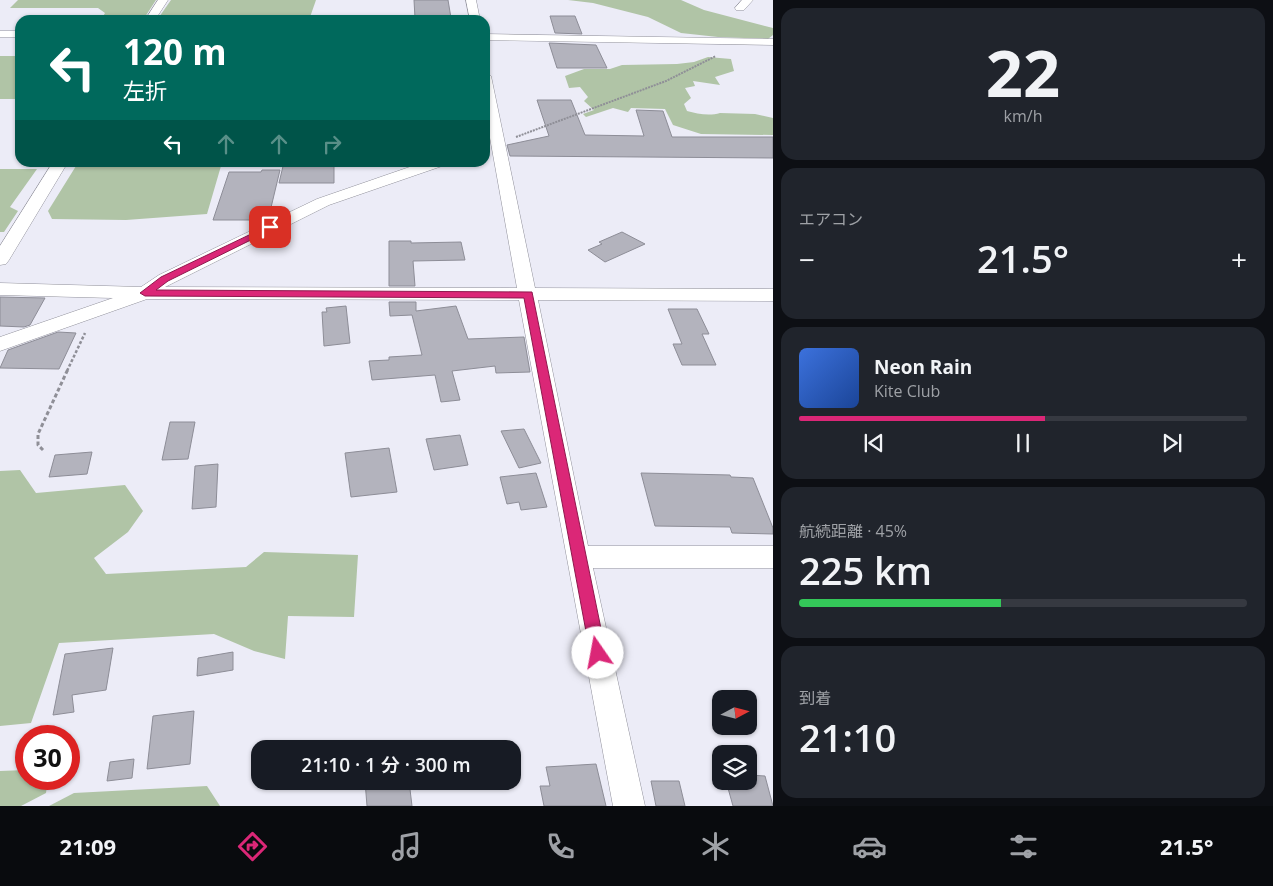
<!DOCTYPE html>
<html lang="ja">
<head>
<meta charset="utf-8">
<style>
  body { margin:0; font-family:"Open Sans","Noto Sans JP",sans-serif; background:#20242c; color:#f1f3f6; height:100vh; display:flex; flex-direction:column; font-size:19px; white-space:nowrap }
  * { box-sizing:border-box; margin:0 }
  p { font-size:16px; color:#9ea1a6 }
  .icon { flex:none; width:28px; height:28px; fill:none; stroke:currentColor; stroke-width:2; stroke-linecap:round; stroke-linejoin:round }
  .map { position:relative; flex:1; overflow:hidden }
  .side { display:flex; flex-direction:column; gap:8px; padding:8px; background:#0d0f14; width:500px }
  .side>* { flex:none }
  .hud { position:absolute; left:15px; top:15px; width:475px; height:152px; border-radius:15px; box-shadow:0 1px 4px #0004; background:#00695c; color:#fff; overflow:hidden }
  .needle { width:32px; rotate:83deg }
  .fabs { position:absolute; left:712px; top:690px; display:grid; gap:10px }
  .fabs a { display:grid; place-items:center; width:45px; height:45px; border-radius:10px; background:#171b24; box-shadow:0 1px 4px #0004; font-size:25px }
  .speed { position:absolute; left:15px; top:725px; display:flex; gap:10px; font-size:25px; font-weight:700; text-align:center }
  .speed>* { display:grid; place-content:center; width:65px; height:65px; border-radius:50%; background:#171b24; box-shadow:0 1px 4px #0004; line-height:1 }
  .speed .limit { border:8px solid #d22; background:#fff; color:#111 }
  .pin { position:absolute; display:grid; place-items:center; width:42px; height:42px; color:#fff; margin:-21px; border-radius:10px; box-shadow:0 2px 8px #0006 }
  .me { position:absolute; width:55px; margin:-28px; rotate:348deg; stroke-linejoin:round; filter:drop-shadow(0 0 4px #0008) }
  .turn { display:flex; align-items:center; gap:18px; height:105px; padding:0 25px; font-size:22px }
  .turn .icon { width:65px; height:65px; stroke-width:2.5 }
  .turn b { display:block; font-size:35px; line-height:42px }
  .lanes { display:flex; align-items:center; height:48px; padding:0 25px; background:#0003; justify-content:center; gap:25px; direction:ltr }
  .lanes .off { opacity:.35 }
  .big { font-size:38px; font-weight:600; line-height:1.1 }
  .side .tile { flex:1; display:flex; flex-direction:column; justify-content:center; gap:8px; min-width:0; padding:0 18px; border-radius:15px; background:#20242c }
  .side .dial { align-items:center; gap:0 }
  .dial b { font-size:65px; line-height:1 }
  .song { display:flex; align-items:center; gap:15px }
  .cover { width:60px; height:60px; border-radius:8px; background:linear-gradient(135deg,hsl(220 70% 55%),hsl(220 70% 35%)) }
  .played { height:5px; border-radius:2px; background:linear-gradient(90deg,#db2777 55%,#363941 55%) }
  .keys { display:flex; justify-content:space-around; direction:ltr }
  .heat { display:flex; justify-content:space-between; align-items:center; font-size:28px; direction:ltr }
  .charge { height:8px; border-radius:4px; background:linear-gradient(90deg,#34c759 45%,#363941 0) }
  .trip { position:absolute; left:251px; top:740px; width:270px; height:50px; border-radius:15px; background:#171b24; box-shadow:0 1px 4px #0004; font-weight:600; line-height:50px; text-align:center }
  .dock { display:flex; height:80px; justify-content:space-around; align-items:center; background:#090b0e; color:#9ea1a6 }
  .dock .icon { width:35px; height:35px }
  .dock .current { color:#db2777 }
  .dock b { font-size:22px; color:#f1f3f6 }
  main { display:flex; flex:1; min-height:0 }
  .map>svg:first-child { display:block }
  .green { fill:#b0c4a6 }
  .building { fill:#b3b3bd; stroke:#8d8d97 }
  .lines { fill:none; stroke-linecap:round; stroke-linejoin:round }
  .street-casing { stroke:#91919b; stroke-width:1 }
  .path-far2 { stroke:#8f8f97; stroke-width:2; stroke-dasharray:2 1; stroke-linecap:butt }
  .path-far1 { stroke:#8f8f97; stroke-width:2.5; stroke-dasharray:3 2; stroke-linecap:butt }
  .path { stroke:#8f8f97; stroke-width:3; stroke-dasharray:4 2.5; stroke-linecap:butt }
  .street { fill:#fff; fill-rule:evenodd }
  .route { fill:#db2777; stroke:#8e194d }
</style>
</head>
<body>
<main>
<div class="map">
<svg width="773" height="806" viewBox="0 0 773 806">
  <rect width="100%" height="100%" fill="#ececf7"/>
  <!-- green -->
  <g class="green">
    <polygon points="18,0 156,0 143,20 101,20 105,13 98,8 10,8"/>
    <polygon points="171,0 316,0 309,20 157,20"/>
    <polygon points="568,0 681,0 704,10 773,28 773,35 768,39 718,37 681,33 648,17 593,3"/>
    <rect x="0" y="56" width="20" height="43"/>
    <path d="M708,57L731,59L734,71L715,77L720,85L693,81L695,86L685,88L691,98L684,104L687,111C697,114 710,116 720,113L755,114L773,118V135L701,134L673,125L665,109L631,108L628,112L613,108L586,117L583,114L594,110L584,101L588,97L580,87L569,88L565,76L584,69H610L622,65L677,64L694,62Z"/>
    <polygon points="146,163 274,162 274,163 221,166 207,214 126,220 52,219 48,211 76,166 105,167"/>
    <polygon points="0,169 37,169 10,207 18,211 4,232 0,232"/>
    <polygon points="20,470 36,493 125,485 143,511 128,532 94,558 106,574 246,567 264,552 358,555 354,617 288,616 285,659 254,651 214,634 59,643 31,723 0,726 0,471"/>
    <polygon points="26,770 26,779 48,779 46,793 21,806 0,806 0,771"/>
    <polygon points="207,786 220,806 49,806 74,793"/>
  </g>
  <!-- building -->
  <g class="building">
    <polygon points="414,0 448,0 451,18 415,18"/>
    <polygon points="550,16 575,16 582,34 555,33"/>
    <polygon points="549,43 596,45 607,68 557,68"/>
    <polygon points="537,100 571,100 585,135 644,136 636,110 663,111 672,137 773,137 773,158 510,156 507,145 549,136"/>
    <polygon points="284,162 334,162 334,183 279,183"/>
    <polygon points="262,170 280,170 268,220 213,220 229,172 261,172"/>
    <polygon points="622,232 645,244 605,262 588,250 602,244 599,242"/>
    <polygon points="389,241 411,241 411,243 461,242 465,260 413,261 415,286 389,286"/>
    <polygon points="0,297 45,298 30,325 24,327 0,326"/>
    <polygon points="389,302 416,302 416,311 456,306 468,339 524,337 530,372 496,373 495,366 452,371 460,400 441,402 435,375 372,380 369,361 389,360 389,357 422,355 412,315 390,316"/>
    <polygon points="346,306 350,343 324,346 322,312 327,312 326,308"/>
    <polygon points="668,309 697,309 709,334 702,334 716,365 682,365 673,344 682,344"/>
    <polygon points="58,332 76,333 59,369 0,368 8,350"/>
    <polygon points="170,422 195,422 188,459 162,460"/>
    <polygon points="524,429 541,463 519,468 501,431"/>
    <polygon points="460,435 468,465 434,470 426,439"/>
    <polygon points="389,448 397,492 351,497 345,453"/>
    <polygon points="92,452 87,474 49,477 55,455"/>
    <polygon points="218,464 216,507 192,509 195,466"/>
    <polygon points="536,473 547,507 521,510 519,502 507,504 500,477"/>
    <polygon points="641,473 730,475 731,477 753,478 773,528 773,534 732,533 730,527 655,526"/>
    <polygon points="113,648 106,690 72,695 74,712 53,715 65,654"/>
    <polygon points="233,652 233,670 197,676 198,658"/>
    <polygon points="194,711 190,764 147,769 153,716"/>
    <polygon points="134,759 132,778 107,781 110,762"/>
    <polygon points="596,764 606,806 544,806 540,786 550,786 546,767"/>
    <polygon points="749,775 765,776 773,806 733,806 726,781 749,781"/>
    <polygon points="365,781 409,781 412,806 367,806"/>
    <polygon points="651,781 679,781 685,806 656,806"/>
  </g>
  <g class="lines">
    <!-- street casing -->
    <g class="street-casing">
      <g id="street">
        <polygon points="158,0 168,0 155,20 145,20"/>
        <polygon points="466,0 476,0 480,20 470,20"/>
        <polygon points="742,0 753,0 744,10 736,10 735,8"/>
        <rect x="0" y="31" width="20" height="6"/>
        <polygon points="485,34 773,39 773,45 485,40"/>
        <polygon points="485,72 491,76 535,288 773,289 773,301 538,300 588,546 773,546 773,568 593,568 645,806 613,806 519,300 147,299 0,351 0,337 113,298 0,295 0,283 141,287 159,275 317,199 424,162 447,162 445,165 329,205 165,287 517,288 485,110"/>
        <polygon points="53,162 68,162 9,260 6,264 0,265 0,246"/>
      </g>
    </g>
    <!-- path-far2 -->
    <polyline class="path-far2" points="516,137 666,81 716,56"/>
    <!-- path-far1 -->
    <polyline class="path-far1" points="67,371 85,333"/>
    <!-- path -->
    <polyline class="path" points="43,450 38,445 38,434 68,369"/>
    <!-- street -->
    <use href="#street" class="street"/>
  </g>
  <!-- route -->
  <polygon class="route" points="270,225 273,225 273,229 168,281 156,290 532,292 606,653 603,658 598,660 593,658 590,653 524,298 145,296 140,293 161,277"/>
</svg>
<div class="fabs">
<a><svg class="needle" viewBox="-14 -14 28 28"><path d="M0-13l5 13h-10z" fill="#e53935"/><path d="M0 13l5-13h-10z" fill="#9ea1a6"/></svg></a>
<a><svg class="icon" aria-label="layers" viewBox="0 0 24 24"><path d="M12 4l9 5-9 5-9-5zM3 14l9 5 9-5"/></svg></a>
</div>
<div class="speed"><div class="limit">30</div></div>
<div class="pin" style="left:270px;top:227px;background:#d93025"><svg class="icon" aria-label="arrive" viewBox="0 0 24 24"><path d="M6 21V4h12l-3 4 3 4H6"/></svg></div>
<svg class="me" style="left:598px;top:653px" viewBox="-20 -20 40 40"><circle r="19" fill="#fff"/><path d="M0-13L10 11 0 6-10 11z" fill="#db2777"/></svg>
<div class="trip">21:10 · 1 分 · 300 m</div>
<div class="hud">
<div class="turn"><svg class="icon" aria-label="left" viewBox="0 0 24 24"><path d="M17 20v-9H6M10 6l-5 5 5 5"/></svg><div><b>120 m</b>左折</div></div>
<div class="lanes"><svg class="icon" aria-label="left" viewBox="0 0 24 24"><path d="M17 20v-9H6M10 6l-5 5 5 5"/></svg><svg class="icon off" aria-label="ahead" viewBox="0 0 24 24"><path d="M12 20V5M6 11l6-6 6 6"/></svg><svg class="icon off" aria-label="ahead" viewBox="0 0 24 24"><path d="M12 20V5M6 11l6-6 6 6"/></svg><svg class="icon off" aria-label="right" viewBox="0 0 24 24"><path d="M7 20v-9h11M14 6l5 5-5 5"/></svg></div>
</div>
</div>
<section class="side">
<div class="tile dial"><b>22</b><p>km/h</p></div>
<div class="tile"><p>エアコン</p>
<div class="heat"><a>−</a><b class="big">21.5°</b><a>+</a></div>
</div>
<div class="tile">
<div class="song"><i class="cover"></i><div><b>Neon Rain</b><p>Kite Club</p></div></div>
<div class="played"></div>
<div class="keys"><svg class="icon" aria-label="previous" viewBox="0 0 24 24"><path d="M18 5L8 12l10 7zM5 5v14"/></svg><svg class="icon" aria-label="pause" viewBox="0 0 24 24"><path d="M8 5v14M16 5v14"/></svg><svg class="icon" aria-label="next" viewBox="0 0 24 24"><path d="M6 5l10 7-10 7zM19 5v14"/></svg></div>
</div>
<div class="tile"><p>航続距離 · 45%</p><b class="big">225 km</b><div class="charge"></div></div>
<div class="tile"><p>到着</p><b class="big">21:10</b></div>
</section>
</main>
<nav class="dock">
<b>21:09</b>
<svg class="icon current" aria-label="directions" viewBox="0 0 24 24"><path d="M12 3l9 9-9 9-9-9zM9 14v-3h6M13 9l2 2-2 2"/></svg>
<svg class="icon" aria-label="music" viewBox="0 0 24 24"><path d="M9 18V5l10-2v13"/><circle cx="6" cy="18" r="3"/><circle cx="16" cy="16" r="3"/></svg>
<svg class="icon" aria-label="phone" viewBox="0 0 24 24"><path d="M5 4h4l2 5-3 2q2 4 5 5l2-3 5 2v4C11 20 4 13 5 4z"/></svg>
<svg class="icon" aria-label="climate" viewBox="0 0 24 24"><path d="M12 3v18M4 7l16 10M4 17L20 7"/></svg>
<svg class="icon" aria-label="car" viewBox="0 0 24 24"><path d="M5 17H2v-5l4-1 3-4h7l3 4 3 1v5h-3M9 17h6M6 11h13"/><circle cx="7" cy="17" r="2"/><circle cx="17" cy="17" r="2"/></svg>
<svg class="icon" aria-label="filters" viewBox="0 0 24 24"><path d="M4 7h16M4 17h16"/><circle cx="9" cy="7" r="2"/><circle cx="15" cy="17" r="2"/></svg>
<b>21.5°</b>
</nav>
</body>
</html>
